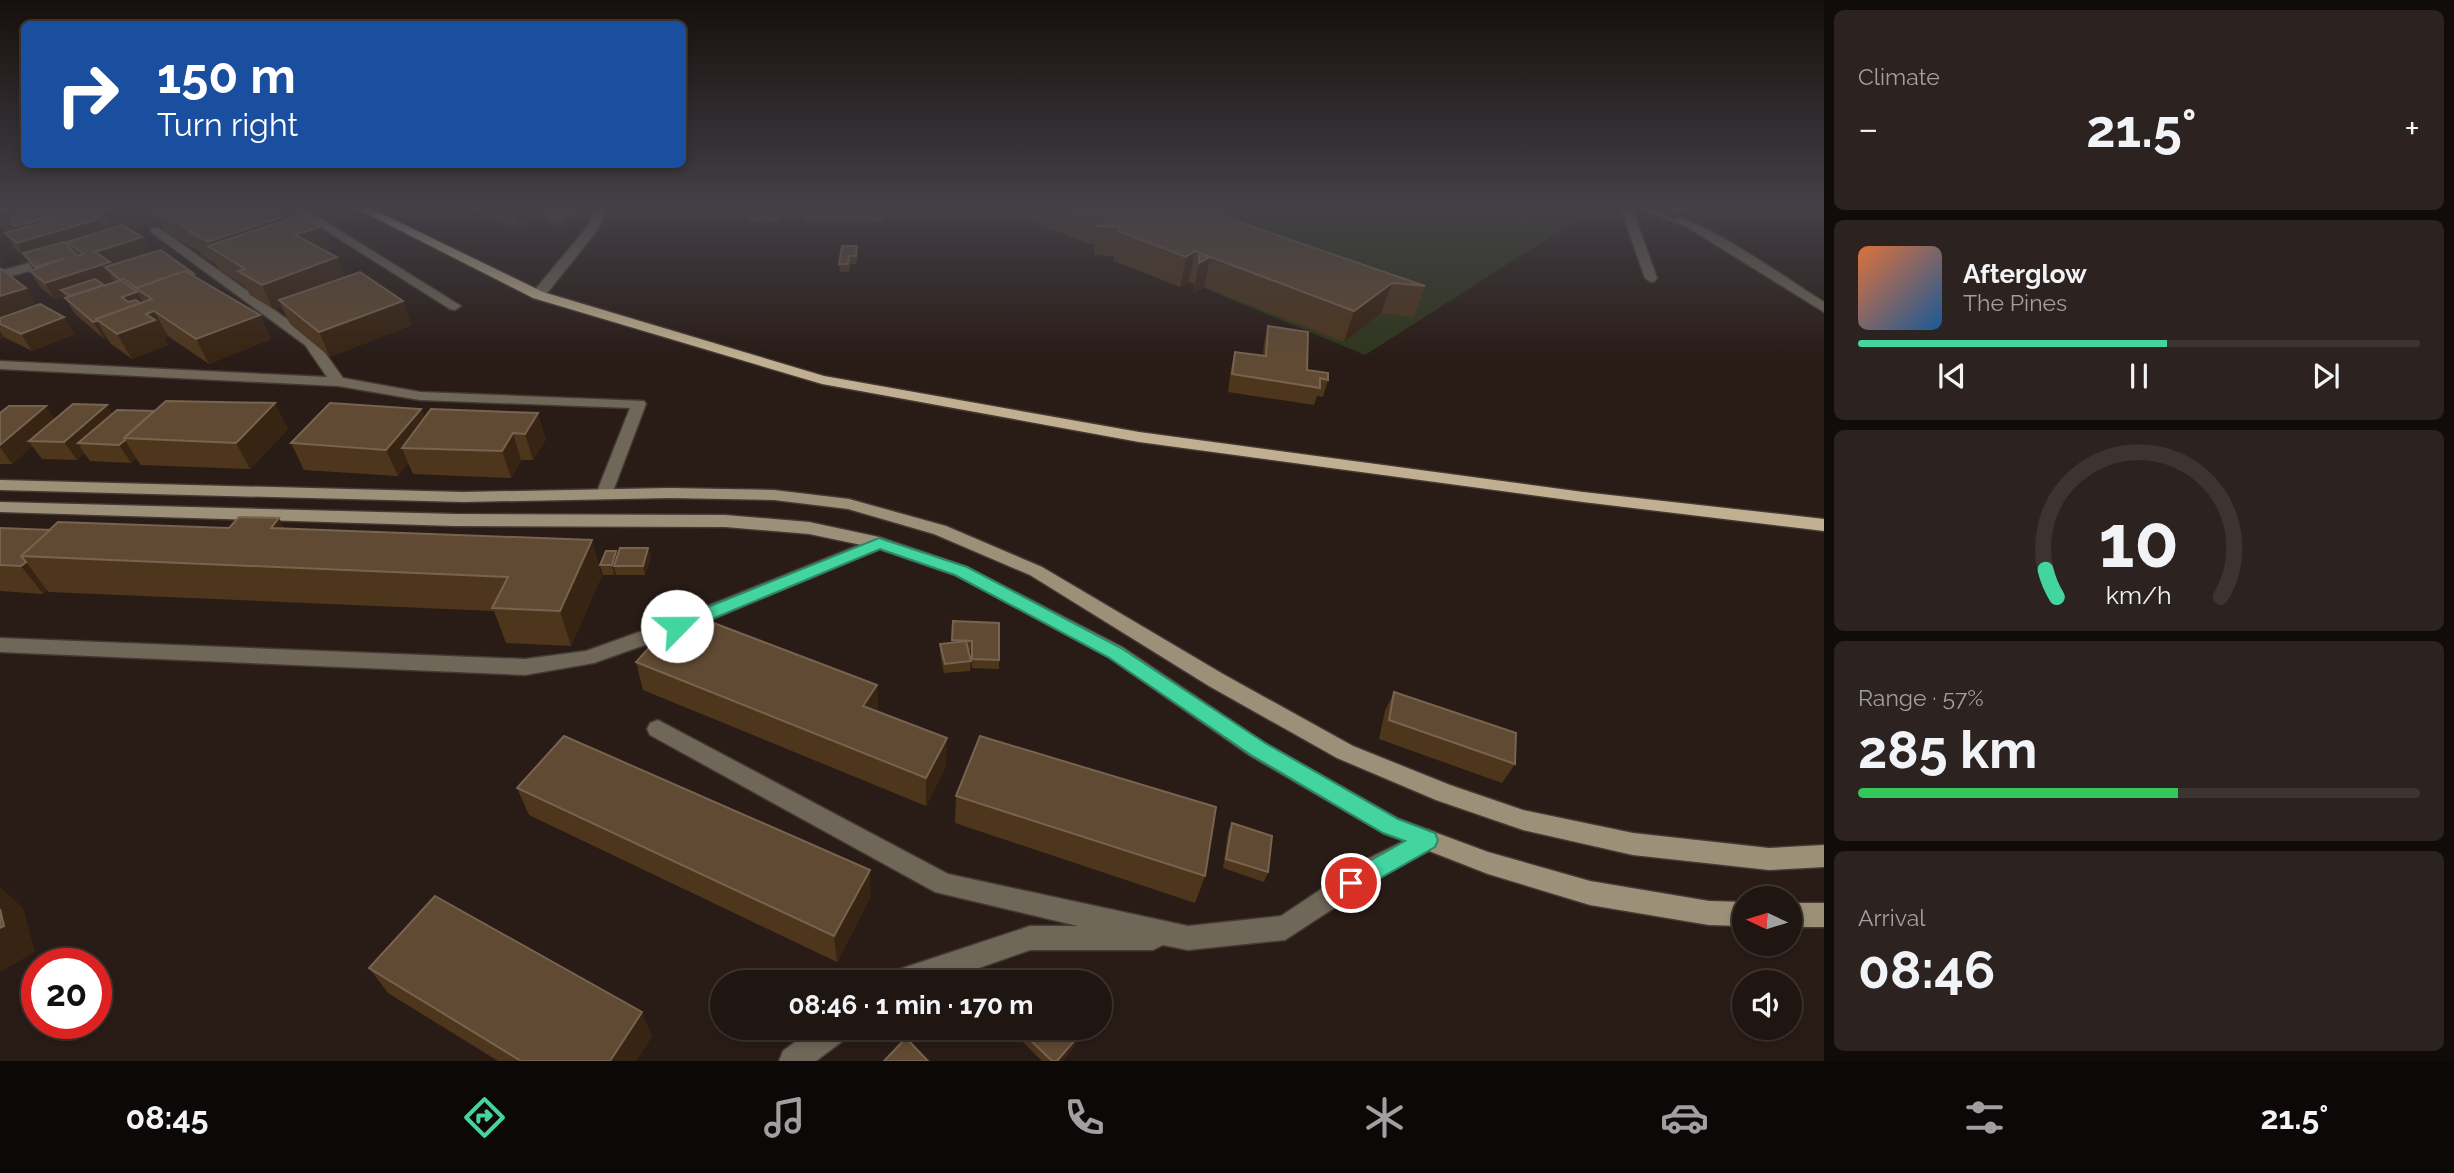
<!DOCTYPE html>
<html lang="en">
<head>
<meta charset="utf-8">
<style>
  body { margin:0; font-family:Raleway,sans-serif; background:#2c221f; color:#f1f3f6; height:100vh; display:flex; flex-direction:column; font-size:26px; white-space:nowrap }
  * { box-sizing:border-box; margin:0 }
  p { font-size:23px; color:#a19f9f }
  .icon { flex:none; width:38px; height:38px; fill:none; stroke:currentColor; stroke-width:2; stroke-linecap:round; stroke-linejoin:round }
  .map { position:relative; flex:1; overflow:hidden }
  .drawer { display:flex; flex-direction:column; gap:10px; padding:10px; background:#110c09; width:630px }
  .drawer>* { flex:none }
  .hud { position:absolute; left:21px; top:21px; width:665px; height:147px; border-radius:10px; box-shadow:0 4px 10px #0003,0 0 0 2px #3c3431; background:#1a4fa0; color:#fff; overflow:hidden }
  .needle { width:46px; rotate:274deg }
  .buttons { position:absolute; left:1732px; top:886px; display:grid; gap:14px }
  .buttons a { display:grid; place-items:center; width:70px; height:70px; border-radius:50%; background:#1f1511; box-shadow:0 4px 10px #0003,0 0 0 2px #3c3431; font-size:35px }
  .speed { position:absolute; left:21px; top:948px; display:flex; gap:14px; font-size:35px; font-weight:700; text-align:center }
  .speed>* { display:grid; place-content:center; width:91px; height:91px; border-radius:50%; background:#1f1511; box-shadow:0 4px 10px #0003,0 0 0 2px #3c3431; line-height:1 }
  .speed .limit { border:10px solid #d22; background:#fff; color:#111 }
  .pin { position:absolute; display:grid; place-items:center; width:60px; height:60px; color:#fff; margin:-30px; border:4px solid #fff; border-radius:50%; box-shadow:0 2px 7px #0007 }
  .me { position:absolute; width:77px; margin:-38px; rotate:67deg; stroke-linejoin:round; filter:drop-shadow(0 0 5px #0008) }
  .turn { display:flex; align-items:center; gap:24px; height:147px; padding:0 21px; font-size:32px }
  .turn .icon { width:91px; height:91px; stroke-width:2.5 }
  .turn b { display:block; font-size:49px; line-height:60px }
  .big { font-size:52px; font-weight:700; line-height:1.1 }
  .drawer .widget { flex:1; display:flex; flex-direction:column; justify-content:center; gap:10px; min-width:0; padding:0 24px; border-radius:10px; background:#2c221f }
  .drawer .dial { align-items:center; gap:0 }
  .dial svg { height:182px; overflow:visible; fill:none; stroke:#3c3431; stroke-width:7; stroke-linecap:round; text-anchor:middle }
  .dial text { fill:#f1f3f6; stroke:none }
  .song { display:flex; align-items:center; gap:21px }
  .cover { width:84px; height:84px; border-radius:10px; background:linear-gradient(135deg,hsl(20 70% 55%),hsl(210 70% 35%)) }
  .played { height:7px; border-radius:4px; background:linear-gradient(90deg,#43d4a0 55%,#3c3431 55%) }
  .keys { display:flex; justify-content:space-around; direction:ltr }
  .heat { display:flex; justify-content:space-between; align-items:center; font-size:38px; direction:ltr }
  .charge { height:10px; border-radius:5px; background:linear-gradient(90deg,#34c759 57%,#3c3431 0) }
  .trip { position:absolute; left:710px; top:970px; width:402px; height:70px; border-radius:35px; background:#1f1511; box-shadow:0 4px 10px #0003,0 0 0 2px #3c3431; font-weight:700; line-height:70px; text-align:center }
  .tab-bar { display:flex; height:112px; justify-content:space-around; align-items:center; background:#0c0807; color:#a19f9f }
  .tab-bar .icon { width:49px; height:49px }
  .tab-bar .on { color:#43d4a0 }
  .tab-bar b { font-size:32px; color:#f1f3f6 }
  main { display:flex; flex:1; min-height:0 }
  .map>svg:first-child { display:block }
  .green { fill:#2f361d }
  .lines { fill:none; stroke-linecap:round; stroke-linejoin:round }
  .service-casing { stroke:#453934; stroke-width:3 }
  .minor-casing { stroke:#453934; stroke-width:3 }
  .secondary-casing { stroke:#453934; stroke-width:3 }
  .primary-casing { stroke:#453934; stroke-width:3 }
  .service { fill:#6f6758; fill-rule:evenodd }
  .minor { fill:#6f6758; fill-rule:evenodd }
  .secondary { fill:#9c9178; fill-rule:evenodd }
  .primary { fill:#c0b091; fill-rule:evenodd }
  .wall { fill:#4e361d; fill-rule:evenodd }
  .shaded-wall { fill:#382412 }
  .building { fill:#604a33; stroke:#77634f; stroke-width:2 }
  .route { fill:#43d4a0; stroke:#2c8a68; stroke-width:2 }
</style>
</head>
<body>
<main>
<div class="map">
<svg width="1824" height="1061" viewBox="0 0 1824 1061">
  <rect width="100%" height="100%" fill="#291c17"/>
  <!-- green -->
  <polygon class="green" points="1014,209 1549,209 1580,218 1365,355"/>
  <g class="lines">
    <!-- service casing -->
    <g class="service-casing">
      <g id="service">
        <polygon points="1621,209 1632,209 1657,278 1655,281 1651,282 1645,278"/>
        <path d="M1640,209C1693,209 1777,273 1824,302V312L1687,227Z"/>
        <polygon points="879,537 888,543 885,547 684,631 594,663 525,675 0,652 0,638 525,659 586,651 670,621"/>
      </g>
    </g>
    <!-- minor casing -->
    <g class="minor-casing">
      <g id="minor">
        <polygon points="292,209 305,209 461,306 455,310 450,309"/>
        <polygon points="593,209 605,209 599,228 543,298 533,298 533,292 589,225"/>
        <polygon points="151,228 159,228 315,339 343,378 420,392 644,401 646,404 612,494 604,499 596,494 630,408 420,400 338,386 0,369 0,361 327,377 305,345 151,232"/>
        <polygon points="54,256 58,257 58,263 0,279 0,271"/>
        <polygon points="658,720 948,874 1188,926 1281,916 1365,860 1420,833 1428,829 1436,833 1440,840 1436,847 1383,876 1285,940 1188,950 1163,945 1153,950 1030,950 939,982 887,982 891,973 900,969 1030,926 1078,926 935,892 650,735 647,729 650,723"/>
        <polygon points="815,1027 852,1027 848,1037 816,1061 779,1061 783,1051"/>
      </g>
    </g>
    <!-- secondary casing -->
    <g class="secondary-casing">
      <g id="secondary">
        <polygon points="0,480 463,492 670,488 774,490 849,499 946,526 1042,567 1223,674 1353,746 1450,785 1523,810 1633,833 1769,848 1824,845 1824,867 1769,870 1633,855 1523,830 1436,800 1337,758 1209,686 1030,575 934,534 848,509 774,500 670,498 463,502 0,490"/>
        <polygon points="0,502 455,514 725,515 809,522 879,537 967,567 1122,647 1265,743 1399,819 1488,852 1590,881 1709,901 1745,902 1745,926 1709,925 1590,905 1488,874 1383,833 1249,755 1108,657 955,575 876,548 809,534 725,527 455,526 0,512"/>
        <rect x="1790" y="903" width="34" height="24"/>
      </g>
    </g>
    <!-- primary casing -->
    <g class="primary-casing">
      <polygon id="primary" points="358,209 372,209 543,292 824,376 1139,432 1583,492 1824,519 1824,531 1583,502 1139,442 822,384 533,298"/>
    </g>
    <!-- service -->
    <use href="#service" class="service"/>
    <!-- minor -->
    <use href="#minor" class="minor"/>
    <!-- secondary -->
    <use href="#secondary" class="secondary"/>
    <!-- primary -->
    <use href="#primary" class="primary"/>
  </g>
  <!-- wall -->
  <g class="wall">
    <path d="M0,209H266L331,248L325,251L345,277L412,325L330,357L290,324L281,306L273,309L250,295L245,286L219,269L216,264L201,255L200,252L165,232L159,220L130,230L142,237L150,252L260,315L271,339L209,364L168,336L164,337L168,345L132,359L111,344L107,338L104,339L75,314L65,298L66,297L65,296L55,299L40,287L30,271L33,270L26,258L15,249L5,233L10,232L0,227ZM113,280L114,282L104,285L102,284Z"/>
    <polygon points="467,209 565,209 576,218 566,226 548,224 546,216 518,228"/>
    <polygon points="746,209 784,209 781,222 748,222"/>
    <polygon points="805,209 886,209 886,222 806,223"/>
    <polygon points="1008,209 1201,209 1425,286 1414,317 1381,313 1344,342 1204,287 1193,294 1194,283 1189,281 1180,287 1114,261 1114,256 1094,255 1095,244 1089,244 1007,212"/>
    <polygon points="1663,209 1682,209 1683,210 1679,217 1672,219 1661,214"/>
    <polygon points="842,246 858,254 856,264 850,264 849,272 840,272 839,264"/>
    <polygon points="0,318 75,334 32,351 4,337 0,339"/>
    <polygon points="1268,326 1307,370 1328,380 1323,397 1317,396 1314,405 1228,392 1231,369 1235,352 1263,356 1264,343"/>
    <polygon points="421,409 424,418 431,409 546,439 533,460 521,460 511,478 413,474 408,463 398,476 304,470 291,443"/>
    <polygon points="0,413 55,419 113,414 288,429 250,469 141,465 136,458 131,463 90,461 84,453 77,460 42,459 32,446 12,464 0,464"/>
    <polygon points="0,528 50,530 284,528 602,575 571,646 506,643 494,611 49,592 47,590 43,594 0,591"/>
    <polygon points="648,548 651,557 645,575 616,575 615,571 614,575 603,575 600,565 616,551 617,555"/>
    <polygon points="953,621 999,660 999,669 972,668 972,650 968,650 971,661 970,671 944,673 940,653 940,644 952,643"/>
    <polygon points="636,662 877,685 878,712 946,766 926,806 643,690"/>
    <polygon points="1394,692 1515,764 1502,783 1379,739 1385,711"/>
    <polygon points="517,788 871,896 837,962 529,815"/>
    <polygon points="956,796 1205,876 1195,903 955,823"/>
    <polygon points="1232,823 1268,872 1264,882 1223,868 1228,832"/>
    <polygon points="369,968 652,1036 636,1061 498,1061 388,993"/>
    <polygon points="1020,1030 1080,1040 1062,1061 1042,1061 1019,1038"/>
  </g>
  <!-- shaded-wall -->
  <g class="shaded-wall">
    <polygon points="10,209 86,209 92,220 99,219 107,234 67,242 69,246 27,259 17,243 15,234 1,212"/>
    <polygon points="114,209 193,209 154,210 159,220 116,234 104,212"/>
    <polygon points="512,209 563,209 518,228"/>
    <polygon points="780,209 784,209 781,222"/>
    <polygon points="574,210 576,218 566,226 564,218"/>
    <polygon points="1683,210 1679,217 1672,219 1676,212"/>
    <polygon points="282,217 292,239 211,248 208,242"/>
    <polygon points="322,226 331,248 305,258 295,235"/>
    <polygon points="142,237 150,252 105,267 113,280 68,295 61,290 65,296 55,299 35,267 95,252"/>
    <polygon points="1195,251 1189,281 1180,287 1186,257"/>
    <polygon points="0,257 5,264 0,265"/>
    <polygon points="337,257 347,280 279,300 281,306 273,309 262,285"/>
    <polygon points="1210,257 1204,287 1193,294 1199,263"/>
    <polygon points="124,279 132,293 137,292 146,308 154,311 168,336 164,337 168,345 132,359 117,334 122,297 120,280"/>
    <polygon points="1392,283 1381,313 1344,342 1354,311"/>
    <polygon points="26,288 36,304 0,316 0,296"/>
    <polygon points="403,301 412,325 330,357 319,332"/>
    <polygon points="260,315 271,339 209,364 196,339"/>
    <polygon points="64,317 75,334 32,351 21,334"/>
    <polygon points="97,321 107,338 104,339 93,322"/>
    <polygon points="0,331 4,337 0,339"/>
    <polygon points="275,403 288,429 250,469 236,443"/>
    <polygon points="107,405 118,422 78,443 84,453 77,460 64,442"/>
    <polygon points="46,406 58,424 29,441 32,446 12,464 0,447 0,445"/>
    <polygon points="421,409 431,434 402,448 408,463 398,476 386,450"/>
    <polygon points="538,413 546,439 533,460 525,434"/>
    <polygon points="513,433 521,460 511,478 502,451"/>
    <polygon points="125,440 136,458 131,463 119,445"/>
    <polygon points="279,518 298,553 271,528"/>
    <polygon points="592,540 602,575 571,646 560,611"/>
    <polygon points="648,548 651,557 645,575 643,566"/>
    <polygon points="616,551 619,560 614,566 615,571 614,575 612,565"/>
    <polygon points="26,562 47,590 43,594 21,566"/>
    <polygon points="877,685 878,712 863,706"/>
    <polygon points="947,738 946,766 926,806 926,778"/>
    <polygon points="870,870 871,896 837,962 834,936"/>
    <polygon points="0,887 23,908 35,952 0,972"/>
    <polygon points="642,1012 652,1036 636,1061 610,1061"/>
    <polygon points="1082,1032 1080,1040 1062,1061 1057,1061"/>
  </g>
  <!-- building -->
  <g class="building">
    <polygon points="0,209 10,209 1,212"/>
    <polygon points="43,209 80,209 80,210 14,226 9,218"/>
    <polygon points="98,209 114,209 104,212"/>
    <polygon points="157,209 266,209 282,217 208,242 190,232 193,232 154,210"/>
    <polygon points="556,209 565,209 574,210 564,218 546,216"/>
    <polygon points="1076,209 1201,209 1425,286 1392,283 1354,311 1195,251 1186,257 1118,231 1119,227 1098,226 1106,222 1107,216 1092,215"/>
    <polygon points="1670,209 1682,209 1683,210 1676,212"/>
    <polygon points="90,213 99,219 17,243 5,233 73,214 77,217"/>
    <polygon points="300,215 322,226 295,235 337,257 262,285 238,271 245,269 208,246"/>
    <polygon points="122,225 142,237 95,252 110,262 45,283 30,271 65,258 35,267 23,253 64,242 77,256 84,254 67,242"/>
    <polygon points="842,246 857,246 856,256 849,256 848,264 839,264"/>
    <polygon points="161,250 194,274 191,275 185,271 136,288 124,279 120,280 105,267"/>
    <polygon points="1199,256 1210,257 1199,263"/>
    <polygon points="0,268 26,288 0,296"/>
    <polygon points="185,271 260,315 196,339 154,311 146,314 155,320 117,334 96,319 152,299 136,288"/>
    <polygon points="360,272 403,301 319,332 279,300"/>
    <polygon points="95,279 104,285 70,296 61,290"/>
    <polygon points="121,280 137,292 122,297 128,302 136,300 140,303 96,319 97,321 93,322 65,298"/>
    <polygon points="40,304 64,317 21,334 0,324 0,318"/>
    <polygon points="1268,326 1308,332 1307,370 1328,373 1328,380 1320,378 1320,388 1232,374 1235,352 1266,356"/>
    <polygon points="166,401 275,403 236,443 124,438"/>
    <polygon points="330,403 421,409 386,450 291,443"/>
    <polygon points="73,404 107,405 64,442 29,441"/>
    <polygon points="9,406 46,406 0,445 0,413"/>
    <polygon points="431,409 538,413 525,434 513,433 502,451 402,448"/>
    <polygon points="117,410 154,411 124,438 125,440 119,445 78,443"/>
    <polygon points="239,517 279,518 271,528 592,540 560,611 492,608 508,577 21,556 58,522 229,528"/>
    <polygon points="0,528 50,530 21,556 26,562 21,566 0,565"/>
    <polygon points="620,548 648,548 643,566 614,566"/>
    <polygon points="606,551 616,551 612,565 600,565"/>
    <polygon points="682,611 877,685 863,706 947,738 926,778 636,662"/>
    <polygon points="953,621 999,623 999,660 972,659 972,641 952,640"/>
    <polygon points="966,641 971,661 945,664 940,644"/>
    <polygon points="1394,692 1516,733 1515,764 1389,720"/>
    <polygon points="564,736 870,870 834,936 517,788"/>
    <polygon points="980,736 1216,807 1205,876 956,796"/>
    <polygon points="1232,823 1272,836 1268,872 1226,859"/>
    <polygon points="435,896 642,1012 610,1061 521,1061 369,968"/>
    <polygon points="0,909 4,926 0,928"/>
    <polygon points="1023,1027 1078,1027 1082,1032 1057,1061 1052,1061 1020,1030"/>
    <polygon points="906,1038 928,1061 884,1061"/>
  </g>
  <!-- sky -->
  <linearGradient id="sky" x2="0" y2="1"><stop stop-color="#170f0d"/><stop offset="0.58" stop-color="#434047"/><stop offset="1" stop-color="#434047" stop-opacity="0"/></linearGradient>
  <rect width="1824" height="358" fill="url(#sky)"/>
  <!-- route -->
  <polygon class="route" points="879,538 967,567 1121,648 1265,743 1398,819 1435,833 1438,840 1435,847 1359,890 1351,893 1343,890 1340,883 1343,876 1405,841 1383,833 1251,755 1108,657 955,575 880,549 683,631 671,631 668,626 671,622"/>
</svg>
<div class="buttons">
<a><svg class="needle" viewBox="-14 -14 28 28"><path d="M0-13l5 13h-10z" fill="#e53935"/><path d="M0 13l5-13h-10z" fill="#a19f9f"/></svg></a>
<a><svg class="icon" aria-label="sound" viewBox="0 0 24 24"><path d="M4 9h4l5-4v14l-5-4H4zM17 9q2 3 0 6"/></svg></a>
</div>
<div class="speed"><div class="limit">20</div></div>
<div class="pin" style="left:1351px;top:883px;background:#d93025"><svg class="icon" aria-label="arrive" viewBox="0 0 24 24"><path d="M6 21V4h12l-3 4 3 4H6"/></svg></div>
<svg class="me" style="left:677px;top:626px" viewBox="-20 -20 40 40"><circle r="19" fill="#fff"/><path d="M0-13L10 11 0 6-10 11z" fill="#43d4a0"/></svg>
<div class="trip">08:46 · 1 min · 170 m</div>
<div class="hud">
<div class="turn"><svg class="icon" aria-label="right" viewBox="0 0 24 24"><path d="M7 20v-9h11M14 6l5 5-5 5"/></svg><div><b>150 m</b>Turn right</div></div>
</div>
</div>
<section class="drawer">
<div class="widget"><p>Climate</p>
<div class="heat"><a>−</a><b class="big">21.5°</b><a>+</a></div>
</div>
<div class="widget">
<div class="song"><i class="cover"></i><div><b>Afterglow</b><p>The Pines</p></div></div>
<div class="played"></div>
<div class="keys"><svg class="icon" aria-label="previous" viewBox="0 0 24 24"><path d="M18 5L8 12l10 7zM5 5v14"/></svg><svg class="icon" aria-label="pause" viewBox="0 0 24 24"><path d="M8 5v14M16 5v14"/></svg><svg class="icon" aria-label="next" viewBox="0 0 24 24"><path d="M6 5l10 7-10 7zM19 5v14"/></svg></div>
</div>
<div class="widget dial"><svg viewBox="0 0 100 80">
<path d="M14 69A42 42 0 1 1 86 69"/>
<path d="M14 69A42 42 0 0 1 9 57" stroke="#43d4a0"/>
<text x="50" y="56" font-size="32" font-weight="700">10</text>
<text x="50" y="72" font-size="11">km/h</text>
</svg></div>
<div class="widget"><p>Range · 57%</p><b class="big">285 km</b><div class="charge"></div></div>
<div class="widget"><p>Arrival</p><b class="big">08:46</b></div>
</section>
</main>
<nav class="tab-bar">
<b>08:45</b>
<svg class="icon on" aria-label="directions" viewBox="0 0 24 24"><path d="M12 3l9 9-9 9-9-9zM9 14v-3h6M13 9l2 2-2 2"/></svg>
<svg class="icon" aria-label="music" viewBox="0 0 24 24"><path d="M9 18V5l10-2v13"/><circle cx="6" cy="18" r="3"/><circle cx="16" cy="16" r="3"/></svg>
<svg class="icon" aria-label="phone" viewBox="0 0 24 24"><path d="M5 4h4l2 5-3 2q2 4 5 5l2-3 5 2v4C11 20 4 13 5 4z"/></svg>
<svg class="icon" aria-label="climate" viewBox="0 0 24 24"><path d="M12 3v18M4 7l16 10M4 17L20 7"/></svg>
<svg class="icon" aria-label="car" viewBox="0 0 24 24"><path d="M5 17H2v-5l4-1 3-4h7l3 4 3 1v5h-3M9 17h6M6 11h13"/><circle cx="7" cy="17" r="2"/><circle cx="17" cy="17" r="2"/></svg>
<svg class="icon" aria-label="filters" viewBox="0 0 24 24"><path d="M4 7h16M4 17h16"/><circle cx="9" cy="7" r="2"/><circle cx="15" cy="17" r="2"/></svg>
<b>21.5°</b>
</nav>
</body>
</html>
